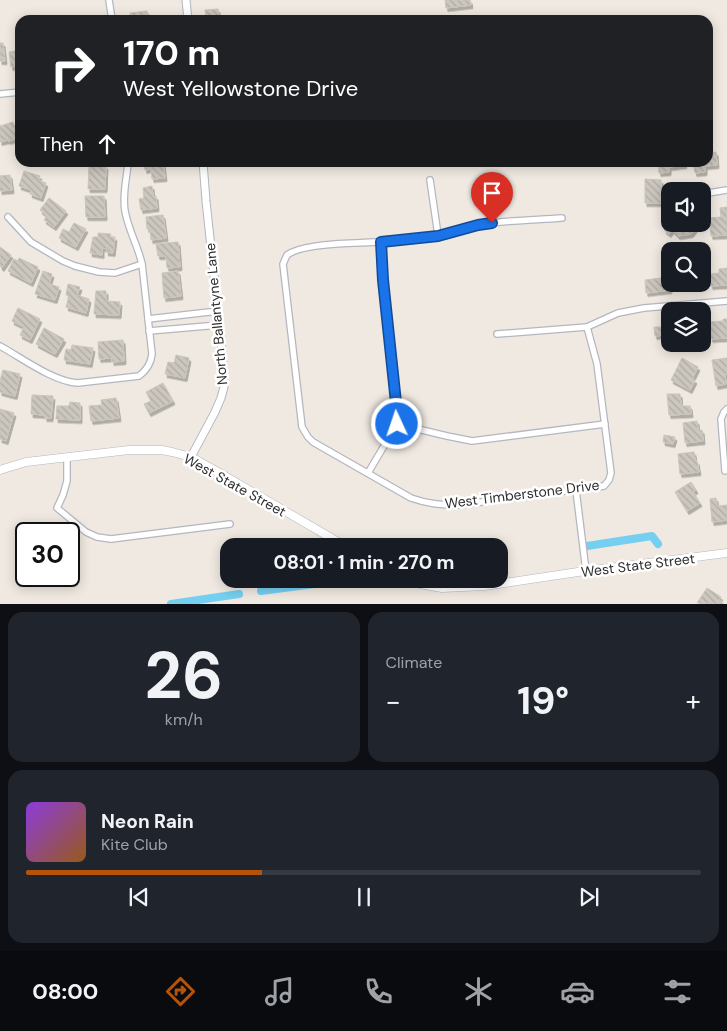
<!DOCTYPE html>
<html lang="en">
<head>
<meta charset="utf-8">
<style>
  body { margin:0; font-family:"DM Sans",sans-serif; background:#20242c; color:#f1f3f6; height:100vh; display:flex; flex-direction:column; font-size:19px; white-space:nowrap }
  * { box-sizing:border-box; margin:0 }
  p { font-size:16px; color:#9ea1a6 }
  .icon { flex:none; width:28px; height:28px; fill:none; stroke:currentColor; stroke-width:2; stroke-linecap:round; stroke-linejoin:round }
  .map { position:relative; height:604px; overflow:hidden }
  .side { display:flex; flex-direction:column; gap:8px; padding:8px; background:#0d0f14; flex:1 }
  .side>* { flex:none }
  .banner { position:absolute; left:15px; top:15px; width:698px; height:152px; border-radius:15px; box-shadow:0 2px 12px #0003; background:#202124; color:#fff; overflow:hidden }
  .fabs { position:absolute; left:661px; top:182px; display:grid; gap:10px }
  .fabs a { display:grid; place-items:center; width:50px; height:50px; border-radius:10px; background:#171b24; box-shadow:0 2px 12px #0003; font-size:25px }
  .speed { position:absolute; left:15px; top:522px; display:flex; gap:10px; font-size:25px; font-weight:700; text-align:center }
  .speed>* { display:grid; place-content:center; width:65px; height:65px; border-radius:50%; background:#171b24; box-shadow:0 2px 12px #0003; line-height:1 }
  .speed .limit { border:2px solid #111; border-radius:8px; background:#fff; color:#111 }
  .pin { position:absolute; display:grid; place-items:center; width:42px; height:42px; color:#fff; margin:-51px -21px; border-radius:50% 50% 50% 0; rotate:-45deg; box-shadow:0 0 5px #0007 }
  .pin .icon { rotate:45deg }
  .me { position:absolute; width:55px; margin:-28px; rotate:357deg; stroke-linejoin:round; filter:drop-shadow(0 0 4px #0008) }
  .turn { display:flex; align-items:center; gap:18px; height:105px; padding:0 25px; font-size:22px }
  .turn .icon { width:65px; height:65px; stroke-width:2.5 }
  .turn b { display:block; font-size:35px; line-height:42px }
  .then { display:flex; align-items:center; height:48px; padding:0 25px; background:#0003; gap:10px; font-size:19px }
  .big { font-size:38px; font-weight:700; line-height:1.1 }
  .side .card { flex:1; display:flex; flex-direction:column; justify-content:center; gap:8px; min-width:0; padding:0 18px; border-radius:15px; background:#20242c }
  .side .dial { align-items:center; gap:0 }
  .dial b { font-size:65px; line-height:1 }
  .song { display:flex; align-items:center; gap:15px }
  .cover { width:60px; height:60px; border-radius:8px; background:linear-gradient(135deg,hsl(270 70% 55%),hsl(30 70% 35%)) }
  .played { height:5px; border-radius:2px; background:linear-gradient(90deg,#b45309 35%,#363941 35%) }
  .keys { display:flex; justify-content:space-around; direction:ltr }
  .heat { display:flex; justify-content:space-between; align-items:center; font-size:28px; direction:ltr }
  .side .tiles { flex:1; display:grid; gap:8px; grid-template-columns:1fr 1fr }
  .card:last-child { grid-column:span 2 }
  .trip { position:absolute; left:220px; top:538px; width:288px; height:50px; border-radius:15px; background:#171b24; box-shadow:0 2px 12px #0003; font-weight:700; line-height:50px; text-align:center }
  .tab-bar { display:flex; height:80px; justify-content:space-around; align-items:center; background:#090b0e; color:#9ea1a6 }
  .tab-bar .icon { width:35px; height:35px }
  .tab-bar .active { color:#b45309 }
  .tab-bar b { font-size:22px; color:#f1f3f6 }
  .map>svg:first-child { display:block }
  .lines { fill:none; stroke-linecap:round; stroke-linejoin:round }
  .canal { stroke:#75cff0; stroke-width:8 }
  .building { fill:url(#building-back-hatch); stroke:#cbc5ba; filter:url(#shadow) }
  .minor-casing { stroke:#b4b7c1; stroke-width:8 }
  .tertiary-casing { stroke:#b4b7c1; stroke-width:9 }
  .secondary-casing { stroke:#b4b7c1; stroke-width:9 }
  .minor { stroke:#fff; stroke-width:5.5 }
  .tertiary { stroke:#fff; stroke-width:7 }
  .secondary { stroke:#fff; stroke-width:8 }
  .route-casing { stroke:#114b97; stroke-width:12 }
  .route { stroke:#1a73e8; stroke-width:9 }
  .labels { text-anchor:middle; stroke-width:5; stroke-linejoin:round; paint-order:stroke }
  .street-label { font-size:14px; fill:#2e2e2e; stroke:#fff }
</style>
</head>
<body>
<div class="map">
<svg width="727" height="604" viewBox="0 0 727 604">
  <defs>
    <pattern id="building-back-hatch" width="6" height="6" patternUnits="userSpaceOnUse" patternTransform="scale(1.25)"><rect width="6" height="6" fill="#cbc7bf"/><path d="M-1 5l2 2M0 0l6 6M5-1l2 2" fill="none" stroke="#afaba4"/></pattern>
    <filter id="shadow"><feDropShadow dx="2" dy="3.5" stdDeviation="0" flood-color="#0004"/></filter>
  </defs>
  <rect width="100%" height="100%" fill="#efe9e1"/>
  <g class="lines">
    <!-- canal -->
    <g class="canal">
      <polyline points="587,546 652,536 658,544"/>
      <polyline points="261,591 352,579"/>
      <polyline points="171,604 239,594"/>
    </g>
  </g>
  <!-- building -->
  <g class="building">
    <polygon points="445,0 470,0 471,5 446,8"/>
    <polygon points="218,9 219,17 222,17 223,20 206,20 205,10"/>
    <polygon points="147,11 148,20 131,20 130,13"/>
    <polygon points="0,43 3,43 5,61 0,61"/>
    <polygon points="20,50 20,65 11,67 9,52"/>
    <polygon points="13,122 19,138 8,141 8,140 0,142 0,126"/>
    <polygon points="716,152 717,165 705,166 705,172 695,173 693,162 708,162 708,153"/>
    <polygon points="144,162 163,162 165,178 152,179 151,169 145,170"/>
    <polygon points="658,162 684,162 685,165 669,167 669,172 659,173"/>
    <polygon points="89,166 106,166 105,189 88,189"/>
    <polygon points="24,171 40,176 38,180 46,183 41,198 30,194 31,190 19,186"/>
    <polygon points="10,175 12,190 0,191 0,176"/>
    <polygon points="645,179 661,180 661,203 645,203"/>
    <polygon points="152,186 153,197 156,196 157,208 141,210 139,199 144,198 143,188"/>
    <polygon points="85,196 104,196 105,217 86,217"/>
    <polygon points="49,198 66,211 54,227 44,220 47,216 40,210"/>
    <polygon points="727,207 727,235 711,236 709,218 721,217 720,208"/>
    <polygon points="670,213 670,224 695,224 696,228 691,234 678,236 672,230 669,234 664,230 667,226 662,222"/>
    <polygon points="163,215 166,238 151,240 150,229 147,229 146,217"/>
    <polygon points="74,223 86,229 76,247 59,238 63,229 69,232"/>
    <polygon points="98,233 111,234 110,237 115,237 113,253 106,252 107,249 102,248 102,255 90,253 93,237 98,237"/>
    <polygon points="178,242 180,267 167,268 166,256 158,256 156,244"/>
    <polygon points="0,247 11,255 2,268 0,266"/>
    <polygon points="19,258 38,267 31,283 8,271 14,259 18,261"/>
    <polygon points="727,268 727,285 711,286 710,274 719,273 719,269"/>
    <polygon points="43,271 52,274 49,284 59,287 55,300 35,294"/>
    <polygon points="178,271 181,296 164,298 162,273"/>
    <polygon points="669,277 670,290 646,293 645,280"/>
    <polygon points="68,284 80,287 77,295 89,299 86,313 66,307 69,296 66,295"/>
    <polygon points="96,291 106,291 106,301 120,302 119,315 94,314"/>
    <polygon points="18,308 40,319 30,340 20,335 24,327 12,321"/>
    <polygon points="723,319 727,319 727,338 711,339 709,322 723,321"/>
    <polygon points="670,323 670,340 665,340 665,335 655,336 654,327 662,327 662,324"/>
    <polygon points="44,328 64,339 55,354 36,344"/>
    <polygon points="123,340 124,361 112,362 112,358 99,359 98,342"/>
    <polygon points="72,345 93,348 90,364 64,360 66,349 71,350"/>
    <polygon points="176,355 189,358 185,378 165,374 168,362 174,363"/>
    <polygon points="682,358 698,367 692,379 695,380 690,390 671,380"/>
    <polygon points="727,358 727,374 725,374 726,384 716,386 712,360"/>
    <polygon points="3,370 20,374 15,396 0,392 0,381"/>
    <polygon points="163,383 173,401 149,413 144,404 151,401 146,392"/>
    <polygon points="667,394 680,394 681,406 690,406 691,414 669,415"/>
    <polygon points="32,395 53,396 51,418 45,418 45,415 31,414"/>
    <polygon points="116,398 119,418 91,421 89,406 102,405 101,400"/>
    <polygon points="70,402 80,403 80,420 56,419 57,406 69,406"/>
    <polygon points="0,409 14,413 6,441 0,439"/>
    <polygon points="697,421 698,431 702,430 703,441 685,443 683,423"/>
    <polygon points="664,435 675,437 673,444 663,442"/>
    <polygon points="694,452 695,461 697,461 699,472 680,474 678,454"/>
    <polygon points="691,482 696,490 693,492 700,503 687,511 675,492"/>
    <polygon points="716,498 717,506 727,505 727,520 712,522 710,499"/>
    <polygon points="707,588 721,597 719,600 722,601 720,604 697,603"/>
  </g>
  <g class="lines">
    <!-- minor casing -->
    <g class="minor-casing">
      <g id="minor">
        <polyline points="109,0 112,20"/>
        <polyline points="0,94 20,92"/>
        <polyline points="430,180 438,235"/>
        <polyline points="702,194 727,190"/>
        <polyline points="8,217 31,242 63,261 75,266 99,272 115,273 142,264"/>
        <path d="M562,218C534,220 505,220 478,225C464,227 451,233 437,236C410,241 381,242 354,243C337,244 300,245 287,255L283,264L302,427L308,437L313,442L411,498C428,504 441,505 459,505L604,486L609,480L611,473L597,364L587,327"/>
        <polyline points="148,319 218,311"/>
        <polyline points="149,331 219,325"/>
        <polyline points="497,334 587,327 618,313 644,308 727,301"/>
        <path d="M0,346C22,358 54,382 78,383L139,376C147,370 151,364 152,354L142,264C138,246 128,229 125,211C122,195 127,178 128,162"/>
        <polyline points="397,424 447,436 472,441 605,424"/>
        <polyline points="67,457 67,481 63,495 57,508 86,532 97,537 111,539 230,524"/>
        <polyline points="725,471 721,419 724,412 727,409"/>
        <polyline points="368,473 397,424 397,412 383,280 381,242"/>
        <polyline points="576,490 586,571"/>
      </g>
    </g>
    <!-- tertiary casing -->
    <g class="tertiary-casing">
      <g id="tertiary">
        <polyline points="186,0 188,20"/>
        <polyline points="191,457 215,412 221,398 224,387 222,350 206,201 203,162"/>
      </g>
    </g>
    <!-- secondary casing -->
    <g class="secondary-casing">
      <g id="secondary">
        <polyline points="0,470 26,462 129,450 162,450 172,452 191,457 218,472 345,546"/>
        <polyline points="401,579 420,584 442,588 484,586 578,572 727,553"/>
      </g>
    </g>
    <!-- minor -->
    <use href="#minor" class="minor"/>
    <!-- tertiary -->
    <use href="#tertiary" class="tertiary"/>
    <!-- secondary -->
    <use href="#secondary" class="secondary"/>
  </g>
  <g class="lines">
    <!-- route casing -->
    <g class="route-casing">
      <polyline id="route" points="397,424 397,412 383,280 381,242 438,236 478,225 492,223"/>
    </g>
    <!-- route -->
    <use href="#route" class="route"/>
  </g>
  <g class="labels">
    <!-- street labels -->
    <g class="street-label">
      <text transform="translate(216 314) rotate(-95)" y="5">North Ballantyne Lane</text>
      <text transform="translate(235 485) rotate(29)" y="5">West State Street</text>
      <text transform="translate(522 494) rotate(-7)" y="5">West Timberstone Drive</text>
      <text transform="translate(638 565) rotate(-7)" y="5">West State Street</text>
    </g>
  </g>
</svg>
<div class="fabs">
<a><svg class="icon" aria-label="sound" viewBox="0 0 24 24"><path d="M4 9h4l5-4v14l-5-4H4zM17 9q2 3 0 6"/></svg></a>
<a><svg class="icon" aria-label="search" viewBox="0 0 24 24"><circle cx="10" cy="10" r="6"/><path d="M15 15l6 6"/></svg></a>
<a><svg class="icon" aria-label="layers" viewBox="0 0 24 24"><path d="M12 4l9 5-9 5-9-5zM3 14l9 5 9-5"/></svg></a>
</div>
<div class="speed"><div class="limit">30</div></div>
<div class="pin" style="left:492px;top:223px;background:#d93025"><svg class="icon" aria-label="arrive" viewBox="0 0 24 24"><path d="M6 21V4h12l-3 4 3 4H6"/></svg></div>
<svg class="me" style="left:397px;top:424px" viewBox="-20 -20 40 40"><circle r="17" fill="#1a73e8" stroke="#fff" stroke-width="3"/><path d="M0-11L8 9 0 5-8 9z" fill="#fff"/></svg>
<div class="trip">08:01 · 1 min · 270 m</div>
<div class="banner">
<div class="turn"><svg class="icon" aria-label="right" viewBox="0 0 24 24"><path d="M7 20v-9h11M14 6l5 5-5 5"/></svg><div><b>170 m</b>West Yellowstone Drive</div></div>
<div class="then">Then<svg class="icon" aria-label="ahead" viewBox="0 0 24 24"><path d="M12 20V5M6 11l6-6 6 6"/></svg></div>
</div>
</div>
<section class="side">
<div class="tiles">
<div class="card dial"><b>26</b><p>km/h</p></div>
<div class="card"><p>Climate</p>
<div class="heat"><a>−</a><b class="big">19°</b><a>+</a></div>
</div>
<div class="card">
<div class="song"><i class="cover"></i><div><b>Neon Rain</b><p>Kite Club</p></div></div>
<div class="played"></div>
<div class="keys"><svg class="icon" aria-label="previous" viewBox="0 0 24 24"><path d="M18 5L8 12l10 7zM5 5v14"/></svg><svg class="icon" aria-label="pause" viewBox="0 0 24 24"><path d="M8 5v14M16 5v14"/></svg><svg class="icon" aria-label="next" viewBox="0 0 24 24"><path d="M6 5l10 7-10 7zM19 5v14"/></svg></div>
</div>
</div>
</section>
<nav class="tab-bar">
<b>08:00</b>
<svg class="icon active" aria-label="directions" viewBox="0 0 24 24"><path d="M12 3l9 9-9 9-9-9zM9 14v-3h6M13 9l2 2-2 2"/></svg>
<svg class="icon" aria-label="music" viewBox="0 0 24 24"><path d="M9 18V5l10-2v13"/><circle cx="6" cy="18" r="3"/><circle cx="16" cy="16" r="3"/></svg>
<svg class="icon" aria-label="phone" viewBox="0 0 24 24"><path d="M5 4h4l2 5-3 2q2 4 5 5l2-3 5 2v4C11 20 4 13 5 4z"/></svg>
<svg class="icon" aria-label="climate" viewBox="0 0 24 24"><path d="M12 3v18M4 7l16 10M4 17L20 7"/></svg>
<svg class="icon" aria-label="car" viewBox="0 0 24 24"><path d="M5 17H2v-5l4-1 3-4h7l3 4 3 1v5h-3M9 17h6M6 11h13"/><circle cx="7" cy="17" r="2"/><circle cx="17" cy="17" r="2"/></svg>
<svg class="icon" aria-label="filters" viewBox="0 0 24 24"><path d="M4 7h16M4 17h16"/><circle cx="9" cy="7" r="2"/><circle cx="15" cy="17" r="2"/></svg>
</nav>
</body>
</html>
